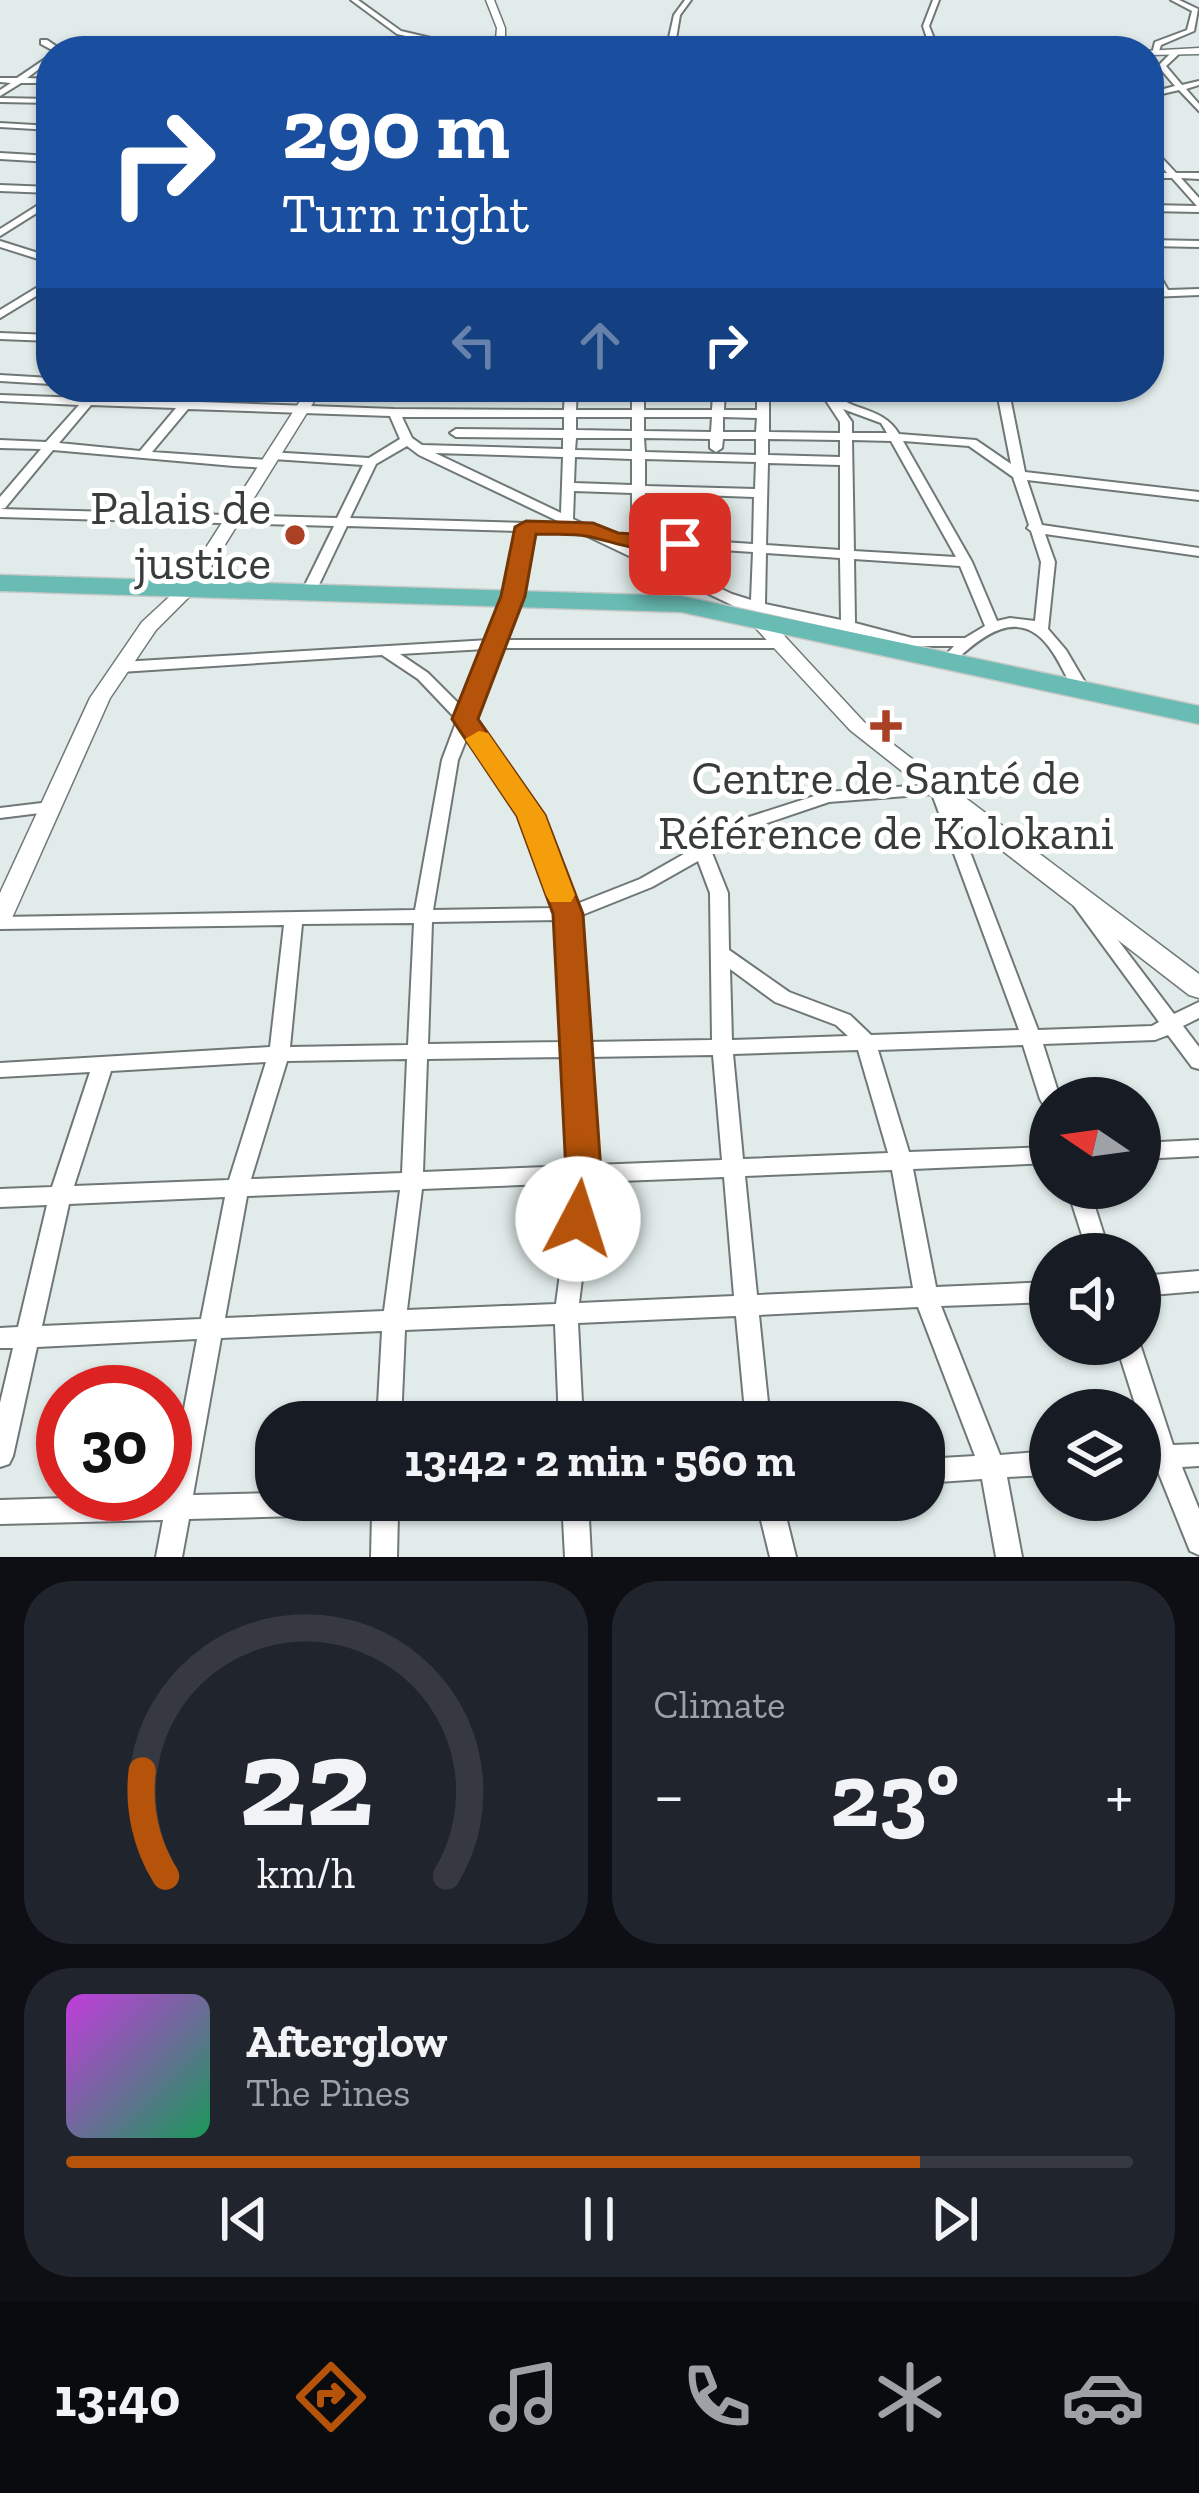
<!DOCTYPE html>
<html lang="en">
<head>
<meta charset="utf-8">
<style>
  body { margin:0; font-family:"Zilla Slab",serif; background:#20242c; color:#f1f3f6; height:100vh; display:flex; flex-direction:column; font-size:45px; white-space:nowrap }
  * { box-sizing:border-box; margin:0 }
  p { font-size:39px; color:#9ea1a6 }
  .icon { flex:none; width:66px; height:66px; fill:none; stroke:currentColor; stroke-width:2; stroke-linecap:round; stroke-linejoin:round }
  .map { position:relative; height:1557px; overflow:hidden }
  .side { display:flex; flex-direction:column; gap:24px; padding:24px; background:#0d0f14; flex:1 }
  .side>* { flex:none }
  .banner { position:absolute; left:36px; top:36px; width:1128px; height:366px; border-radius:48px; box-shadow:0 3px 9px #0004; background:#1a4fa0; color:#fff; overflow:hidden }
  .needle { width:78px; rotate:283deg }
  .controls { position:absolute; left:1029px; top:1077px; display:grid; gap:24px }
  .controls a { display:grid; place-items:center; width:132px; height:132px; border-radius:50%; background:#171b24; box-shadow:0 3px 9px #0004; font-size:60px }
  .speed { position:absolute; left:36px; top:1365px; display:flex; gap:24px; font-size:60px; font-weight:700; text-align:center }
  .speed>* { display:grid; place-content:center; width:156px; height:156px; border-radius:50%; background:#171b24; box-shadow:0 3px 9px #0004; line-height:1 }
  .speed .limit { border:18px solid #d22; background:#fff; color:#111 }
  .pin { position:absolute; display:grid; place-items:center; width:102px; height:102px; color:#fff; margin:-51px; border-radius:24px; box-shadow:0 6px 18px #0006 }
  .me { position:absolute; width:132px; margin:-66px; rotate:5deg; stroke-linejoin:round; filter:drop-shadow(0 0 9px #0008) }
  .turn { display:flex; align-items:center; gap:42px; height:252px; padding:0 48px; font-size:54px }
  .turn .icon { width:156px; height:156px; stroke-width:2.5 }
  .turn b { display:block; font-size:84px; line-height:102px }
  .lanes { display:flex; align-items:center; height:114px; padding:0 48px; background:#0003; justify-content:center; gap:60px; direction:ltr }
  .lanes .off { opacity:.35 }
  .big { font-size:90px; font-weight:700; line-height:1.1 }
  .side .widget { flex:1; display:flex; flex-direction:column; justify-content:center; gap:18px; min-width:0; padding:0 42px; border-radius:48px; background:#20242c }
  .side .dial { align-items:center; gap:0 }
  .dial svg { height:312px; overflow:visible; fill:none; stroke:#363941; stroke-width:7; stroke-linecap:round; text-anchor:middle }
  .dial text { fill:#f1f3f6; stroke:none }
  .song { display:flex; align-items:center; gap:36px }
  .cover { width:144px; height:144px; border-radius:18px; background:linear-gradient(135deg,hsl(290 70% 55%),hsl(150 70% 35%)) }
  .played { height:12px; border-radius:6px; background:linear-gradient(90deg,#b45309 80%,#363941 80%) }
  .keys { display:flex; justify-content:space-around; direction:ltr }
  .heat { display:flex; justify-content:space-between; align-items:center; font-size:66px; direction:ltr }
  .side .tiles { flex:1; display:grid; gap:24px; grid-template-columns:1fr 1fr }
  .widget:last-child { grid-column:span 2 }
  .trip { position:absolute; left:255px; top:1401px; width:690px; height:120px; border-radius:48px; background:#171b24; box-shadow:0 3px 9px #0004; font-weight:700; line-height:120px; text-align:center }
  .tab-bar { display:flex; height:192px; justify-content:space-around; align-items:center; background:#090b0e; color:#9ea1a6 }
  .tab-bar .icon { width:84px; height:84px }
  .tab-bar .active { color:#b45309 }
  .tab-bar b { font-size:54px; color:#f1f3f6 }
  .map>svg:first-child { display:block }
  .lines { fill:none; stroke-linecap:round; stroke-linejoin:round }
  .minor-casing { stroke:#6f7877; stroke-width:4 }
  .tertiary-casing { stroke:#6f7877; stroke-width:3 }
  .secondary-casing { stroke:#6f7877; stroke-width:3 }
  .trunk-casing { stroke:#c7c8c8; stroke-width:3 }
  .minor { fill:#fff; fill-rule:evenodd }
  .tertiary { fill:#fff; fill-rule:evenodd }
  .secondary { fill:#fff; fill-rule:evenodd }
  .trunk { fill:#68bcb3; fill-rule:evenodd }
  .route { fill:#b45309; stroke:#753606; stroke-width:3 }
  .slow { fill:#f59e0b }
  .poi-dot { fill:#aa4125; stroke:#fff; stroke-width:4.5 }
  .labels { text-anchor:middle; stroke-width:10; stroke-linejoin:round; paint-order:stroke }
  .poi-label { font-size:48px; fill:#383c3c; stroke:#fff; text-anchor:end }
</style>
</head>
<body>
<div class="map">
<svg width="1199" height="1557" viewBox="0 0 1199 1557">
  <rect width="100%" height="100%" fill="#e1ecea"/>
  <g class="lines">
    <!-- minor casing -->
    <g class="minor-casing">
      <g id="minor">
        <polygon points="351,0 358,0 401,31 486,51 472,51 397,34"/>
        <polygon points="685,0 691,0 680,15 674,51 666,51 674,15"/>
        <polygon points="933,0 939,0 929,26 939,51 931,51 923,26"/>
        <polygon points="1171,0 1179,0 1198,9 1194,31 1161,45 1158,54 1152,54 1155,42 1187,30 1192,11"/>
        <polygon points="41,40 47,40 63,51 54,51 41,44"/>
        <polygon points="1174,50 1181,52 1166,66 1182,85 1199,81 1199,85 1186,89 1199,104 1199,111 1179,90 1149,97 1149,93 1175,86 1158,66"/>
        <polygon points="51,55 51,60 27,78 51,79 51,83 21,83 0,96 0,90 11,83 0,82 0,78 17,78"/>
        <polygon points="0,98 51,99 51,103 0,102"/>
        <polygon points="0,123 51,126 51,130 0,127"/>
        <polygon points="1149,144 1176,173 1199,173 1199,179 1181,178 1199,198 1199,212 1149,211 1149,205 1197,206 1172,178 1149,178 1149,172 1167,173 1149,152"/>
        <polygon points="0,153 51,156 51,162 0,159"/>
        <polygon points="0,185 51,187 51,193 0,191"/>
        <polygon points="51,197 51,204 0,236 0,229"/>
        <polygon points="1149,240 1199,241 1199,247 1149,246"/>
        <polygon points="0,241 51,257 51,263 0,247"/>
        <polygon points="1149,263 1153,264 1168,290 1199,289 1199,295 1149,297 1149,291 1158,291 1149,275"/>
        <polygon points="51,279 51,287 0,318 0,310"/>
        <polygon points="0,333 51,335 51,341 0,339"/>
        <polygon points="0,375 51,378 51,384 0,381"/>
        <path d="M205,387H217L210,398L200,402L394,409L564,410L565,387H577L576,410H632V387H644V410H712L713,393L656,390L650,387H725L724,410H757V387H769V432L840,433V422L817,387H829C846,413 882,404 899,434L976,440L1011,464L996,387H1008L1025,472L1199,492V500L1027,480L1042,525L1199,548V556L1045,534L1055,562L1048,629L1066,650L1089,689L1081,694L1073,689C1065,675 1059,660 1049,647C1019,606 981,636 953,663L948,664L941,660L954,646H912L734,606L581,533L532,531L520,596L504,640H777L784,644L777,648H500L473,720L539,815L574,905L640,879L749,817L827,792L938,784L946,789L1038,1030L1152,1026L1159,1022L1074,906L1077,902H1089L1174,1014L1199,1002V1018L1183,1026L1199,1047V1069L1192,1067L1168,1035L1155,1040L1043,1044L1060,1098H1050V1107L1043,1104L1040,1099L1023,1045L878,1050L909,1152L1050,1147V1163L913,1169L936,1287L1050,1282V1302L941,1306L1000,1455L1050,1451V1475L1007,1477L1022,1557H996L982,1479L924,1483V1459L975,1456L918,1307L759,1315L770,1422H746L736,1316L578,1323L583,1422H559L555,1324L405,1330L401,1422H377L382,1331L221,1338L193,1495L276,1493V1500H464L460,1508L451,1512L398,1513L397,1557H371L372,1514L189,1519L182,1557H156L163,1520L0,1524V1500L168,1495L197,1339L37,1347L13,1456L9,1464L0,1467V1403L13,1348H0V1328L18,1327L47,1205L0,1207V1189L52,1187L90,1072L0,1077V1063L270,1047L284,925L0,929V917L415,910L442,760L457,720L418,679L382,655L121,672L113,667L121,662L489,640L506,596L519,531L347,526L316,591L309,595L302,591L334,526L0,517V509L337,518L363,465L273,459L267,455L269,452L369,458L400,439L390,416L188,409L152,452L267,460L273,464L267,468L234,466L53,450L5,508L0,509V497L41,449L0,448V440L46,442L79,405L0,401V395L84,398L92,393L96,394V398C126,399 186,411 205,387ZM91,405L176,408L140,451L59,443ZM843,409L881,423L887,433H852V422ZM402,417H564V430L456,429L450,433L456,437L563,438V449L422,445L412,438ZM576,417H632V431L576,430ZM644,417H712L711,432L644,431ZM723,417L757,418L756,432H723ZM576,438H632V451L575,450ZM644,438L710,439V448L716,452L722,448L723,439H756V455L645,452ZM768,439L840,440V457L768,455ZM852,440L891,441L956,557L854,551ZM903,441L969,446L1013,477L1029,525L1027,528L1031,531L1041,562L1035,621L1010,618L997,621L972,562ZM407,446L419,455L564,524L350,518L376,464ZM435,453L563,457L561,513ZM575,457L632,459V485L574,483ZM645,459L756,462L755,489L645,486ZM768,463L840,465V550L766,545ZM574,491L632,493V536L620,537L618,540L598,531V526L586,525L573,519ZM645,493L754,497L753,544L646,537ZM627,544L753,552L751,600L732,594ZM766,553L840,558L841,620L765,604ZM854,559L960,566L985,626L965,638H912L855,623ZM485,649L462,707L428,673L400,654ZM468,735L523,815L557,908L433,910L458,760ZM932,794L1019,1030L871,1035L850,1015L789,992L729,950L728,893L712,853L761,825L829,802ZM698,861L710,893L712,1040L586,1042L577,917L652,887ZM559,920L566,1042L428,1044L432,922ZM414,923L408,1045L290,1047L302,924ZM730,969L775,1002L836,1025L848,1036L732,1040ZM858,1050L888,1153L743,1159L733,1054ZM713,1055L722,1160L594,1165L587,1057ZM567,1057L573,1166L423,1172L427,1059ZM407,1059L402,1173L251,1179L287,1061ZM266,1062L229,1180L74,1186L111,1071ZM892,1170L913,1288L757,1295L745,1176ZM724,1177L734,1296L579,1303L594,1182ZM572,1183L556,1304L407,1310L422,1189ZM400,1190L384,1311L225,1318L247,1196ZM225,1197L201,1319L42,1326L69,1204Z"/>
        <polygon points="50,802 56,803 58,807 56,811 0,818 0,808"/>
        <polygon points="1199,1140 1199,1156 1140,1159 1140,1143"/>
        <polygon points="1067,1188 1089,1188 1110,1254 1088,1254"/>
        <polygon points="1199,1271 1199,1291 1140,1296 1140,1276"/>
        <polygon points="1116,1344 1140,1344 1173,1445 1199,1444 1199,1466 1182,1467 1199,1509 1199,1555 1190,1551 1157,1469 1140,1470 1140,1446 1149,1446 1140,1420 1140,1410 1137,1410"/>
        <polygon points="562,1500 588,1500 591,1557 565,1557"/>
        <polygon points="756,1500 782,1500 796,1557 770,1557"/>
      </g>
    </g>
    <!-- tertiary casing -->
    <g class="tertiary-casing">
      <g id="tertiary">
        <polygon points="486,0 494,0 505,28 505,51 495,51 497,28"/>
        <polygon points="1199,48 1199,54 1149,55 1149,51 1145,51"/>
        <polygon points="309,387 323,387 198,588 156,630 110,698 12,918 8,923 0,926 0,893 90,698 142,622 182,585"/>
        <polygon points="758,613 765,615 864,722 945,784 949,789 945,794 931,794 850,730 751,623 749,619 751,615"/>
      </g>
    </g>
    <!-- secondary casing -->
    <g class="secondary-casing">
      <polygon id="secondary" points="938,782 947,784 1199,974 1199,998 1189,995 929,794 926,789 929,784"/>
    </g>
    <!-- trunk casing -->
    <g class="trunk-casing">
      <polygon id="trunk" points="0,575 681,596 1199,706 1199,724 681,612 0,591"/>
    </g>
    <!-- minor -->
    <use href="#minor" class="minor"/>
    <!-- tertiary -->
    <use href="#tertiary" class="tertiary"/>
    <!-- secondary -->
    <use href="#secondary" class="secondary"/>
    <!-- trunk -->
    <use href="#trunk" class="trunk"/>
  </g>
  <!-- route -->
  <path class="route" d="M526,521L593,523L618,533L680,537L692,544C665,564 615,541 586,536C570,533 552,535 536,534L525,596L478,719L545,815L583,914L601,1172L591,1230L578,1234L565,1230L560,1219L566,1172L553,914L517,816L452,719L501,596L515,527Z"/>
  <!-- slow -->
  <polygon class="slow" points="479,731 488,733 545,815 575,895 571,902 550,902 546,895 517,816 465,739"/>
  <!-- markers -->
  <g class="poi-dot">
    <circle cx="295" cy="535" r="12"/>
    <path d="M880 708h12v12h12v12h-12v12h-12v-12h-12v-12h12z"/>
  </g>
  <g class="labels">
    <!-- poi labels -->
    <g class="poi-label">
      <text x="271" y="524">Palais de<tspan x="271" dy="55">justice</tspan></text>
      <text x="886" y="794" text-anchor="middle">Centre de Santé de<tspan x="886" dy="55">Référence de Kolokani</tspan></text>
    </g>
  </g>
</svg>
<div class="controls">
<a><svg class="needle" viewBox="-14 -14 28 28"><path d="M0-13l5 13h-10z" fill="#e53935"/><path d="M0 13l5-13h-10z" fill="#9ea1a6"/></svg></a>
<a><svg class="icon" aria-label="sound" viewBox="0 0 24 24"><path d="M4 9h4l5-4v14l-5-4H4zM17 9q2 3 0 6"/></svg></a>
<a><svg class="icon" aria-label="layers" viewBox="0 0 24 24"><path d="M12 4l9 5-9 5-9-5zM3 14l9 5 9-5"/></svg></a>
</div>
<div class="speed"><div class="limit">30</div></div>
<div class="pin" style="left:680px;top:544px;background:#d93025"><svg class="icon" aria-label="arrive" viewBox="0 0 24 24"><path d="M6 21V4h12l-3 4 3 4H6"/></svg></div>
<svg class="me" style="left:578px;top:1219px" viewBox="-20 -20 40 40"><circle r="19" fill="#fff"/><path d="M0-13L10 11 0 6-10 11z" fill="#b45309"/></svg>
<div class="trip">13:42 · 2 min · 560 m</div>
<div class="banner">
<div class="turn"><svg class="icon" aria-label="right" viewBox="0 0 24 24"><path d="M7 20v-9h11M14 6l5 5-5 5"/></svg><div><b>290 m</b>Turn right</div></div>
<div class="lanes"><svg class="icon off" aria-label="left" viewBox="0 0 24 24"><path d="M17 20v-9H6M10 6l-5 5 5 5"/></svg><svg class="icon off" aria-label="ahead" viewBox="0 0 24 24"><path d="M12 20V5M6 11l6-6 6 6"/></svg><svg class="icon" aria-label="right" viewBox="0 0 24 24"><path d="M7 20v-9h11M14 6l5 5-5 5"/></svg></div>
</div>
</div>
<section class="side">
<div class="tiles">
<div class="widget dial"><svg viewBox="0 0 100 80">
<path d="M14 69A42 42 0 1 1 86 69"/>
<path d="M14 69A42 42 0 0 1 8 42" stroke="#b45309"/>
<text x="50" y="56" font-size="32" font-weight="700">22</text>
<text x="50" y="72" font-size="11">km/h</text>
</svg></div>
<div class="widget"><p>Climate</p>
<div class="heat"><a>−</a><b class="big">23°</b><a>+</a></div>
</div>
<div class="widget">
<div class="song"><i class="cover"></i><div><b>Afterglow</b><p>The Pines</p></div></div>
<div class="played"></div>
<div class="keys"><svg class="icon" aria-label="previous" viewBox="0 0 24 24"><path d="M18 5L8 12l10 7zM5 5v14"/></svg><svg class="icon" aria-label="pause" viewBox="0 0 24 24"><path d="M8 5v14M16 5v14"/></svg><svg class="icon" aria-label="next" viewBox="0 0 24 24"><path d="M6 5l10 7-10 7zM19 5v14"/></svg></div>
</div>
</div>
</section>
<nav class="tab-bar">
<b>13:40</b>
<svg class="icon active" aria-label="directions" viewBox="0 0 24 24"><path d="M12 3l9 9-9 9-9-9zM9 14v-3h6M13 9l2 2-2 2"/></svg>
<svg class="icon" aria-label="music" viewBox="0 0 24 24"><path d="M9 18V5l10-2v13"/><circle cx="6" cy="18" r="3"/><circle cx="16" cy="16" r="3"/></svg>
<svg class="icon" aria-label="phone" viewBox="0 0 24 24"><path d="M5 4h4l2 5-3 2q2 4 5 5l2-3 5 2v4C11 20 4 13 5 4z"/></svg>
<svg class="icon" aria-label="climate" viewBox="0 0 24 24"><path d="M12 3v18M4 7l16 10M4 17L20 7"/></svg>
<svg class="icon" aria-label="car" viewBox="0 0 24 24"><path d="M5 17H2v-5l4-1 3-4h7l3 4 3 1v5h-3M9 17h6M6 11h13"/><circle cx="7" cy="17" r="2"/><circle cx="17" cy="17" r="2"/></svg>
</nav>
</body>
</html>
